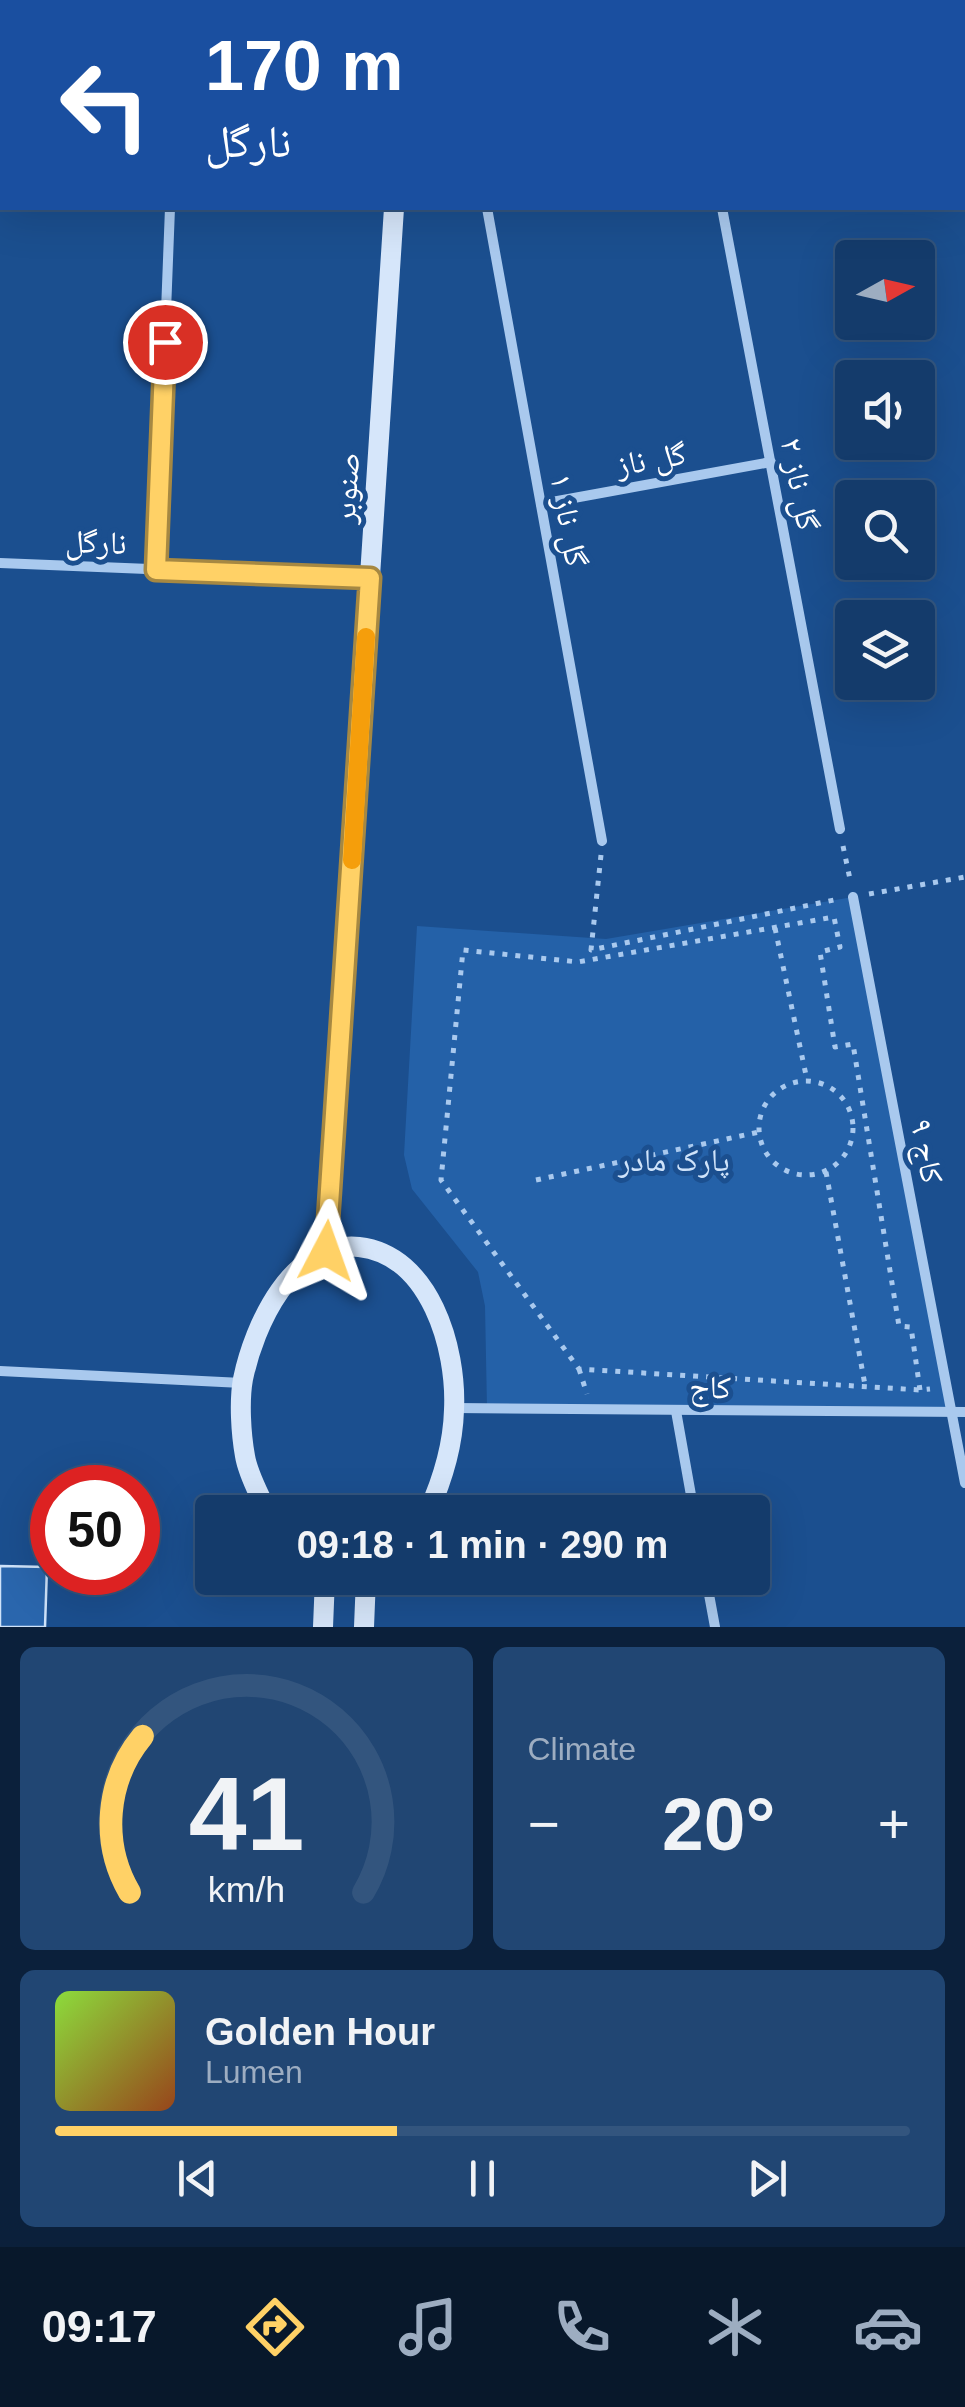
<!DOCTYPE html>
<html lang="en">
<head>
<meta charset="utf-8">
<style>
  body { margin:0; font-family:Arial,"Noto Naskh Arabic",sans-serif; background:#214673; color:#f1f3f6; height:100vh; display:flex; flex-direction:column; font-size:38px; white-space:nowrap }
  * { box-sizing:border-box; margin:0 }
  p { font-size:32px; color:#9dadc1 }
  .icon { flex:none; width:55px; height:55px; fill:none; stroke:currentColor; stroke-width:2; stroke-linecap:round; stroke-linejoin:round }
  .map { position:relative; height:1627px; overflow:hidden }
  .details { display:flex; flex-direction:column; gap:20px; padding:20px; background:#0b203b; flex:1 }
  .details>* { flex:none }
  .top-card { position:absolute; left:0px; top:0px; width:965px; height:210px; box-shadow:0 10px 40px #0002,0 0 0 2px #33557e; background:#1a4fa0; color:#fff; overflow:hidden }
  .needle { width:65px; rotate:82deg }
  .tools { position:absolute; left:835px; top:240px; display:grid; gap:20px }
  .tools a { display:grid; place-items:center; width:100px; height:100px; border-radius:10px; background:#143b6b; box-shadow:0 10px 40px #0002,0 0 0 2px #33557e; font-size:50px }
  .speed { position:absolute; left:30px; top:1465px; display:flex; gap:20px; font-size:50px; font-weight:700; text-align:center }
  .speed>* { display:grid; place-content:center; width:130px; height:130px; border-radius:50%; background:#143b6b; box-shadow:0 10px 40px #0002,0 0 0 2px #33557e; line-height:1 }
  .speed .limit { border:15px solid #d22; background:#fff; color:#111 }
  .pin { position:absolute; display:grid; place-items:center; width:85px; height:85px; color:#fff; margin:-42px; border:5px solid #fff; border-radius:50%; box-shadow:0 2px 10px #0007 }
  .me { position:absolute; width:110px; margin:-55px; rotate:4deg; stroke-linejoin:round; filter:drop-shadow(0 0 8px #0008) }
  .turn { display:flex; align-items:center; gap:35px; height:210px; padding:0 40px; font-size:45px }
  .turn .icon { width:130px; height:130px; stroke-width:2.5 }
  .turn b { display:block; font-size:70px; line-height:85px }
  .big { font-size:75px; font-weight:700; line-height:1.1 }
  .details .card { flex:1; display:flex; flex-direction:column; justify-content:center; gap:15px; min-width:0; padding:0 35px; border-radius:15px; background:#214673 }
  .details .dial { align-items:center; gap:0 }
  .dial svg { height:260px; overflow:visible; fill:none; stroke:#33557e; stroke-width:7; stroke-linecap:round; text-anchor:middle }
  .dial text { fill:#f1f3f6; stroke:none }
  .song { display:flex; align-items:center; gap:30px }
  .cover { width:120px; height:120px; border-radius:15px; background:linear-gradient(135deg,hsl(90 70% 55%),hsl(20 70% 35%)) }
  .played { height:10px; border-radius:5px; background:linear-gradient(90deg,#ffd166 40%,#33557e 40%) }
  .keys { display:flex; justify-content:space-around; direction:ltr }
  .heat { display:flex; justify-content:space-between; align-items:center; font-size:55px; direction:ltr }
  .details .tiles { flex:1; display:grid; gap:20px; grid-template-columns:1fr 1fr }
  .card:last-child { grid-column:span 2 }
  .trip { position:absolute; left:195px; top:1495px; width:575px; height:100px; border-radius:10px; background:#143b6b; box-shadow:0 10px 40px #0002,0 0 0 2px #33557e; font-weight:700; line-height:100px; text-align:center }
  .tab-bar { display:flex; height:160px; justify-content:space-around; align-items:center; background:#08182b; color:#9dadc1 }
  .tab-bar .icon { width:70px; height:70px }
  .tab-bar .active { color:#ffd166 }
  .tab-bar b { font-size:45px; color:#f1f3f6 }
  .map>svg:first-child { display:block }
  .green { fill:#2461a8 }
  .building { fill:#2a66ad; stroke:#cfe3fa; stroke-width:2.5 }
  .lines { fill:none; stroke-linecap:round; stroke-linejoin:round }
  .path { stroke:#a9c9ee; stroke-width:5; stroke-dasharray:5 8; stroke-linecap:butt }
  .street { stroke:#a9c9ee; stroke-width:10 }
  .secondary { stroke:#d6e6fa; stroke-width:20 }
  .route-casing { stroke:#a68842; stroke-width:25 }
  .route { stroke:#ffd166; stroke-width:18 }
  .slow { stroke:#f59e0b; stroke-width:18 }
  .labels { text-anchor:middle; stroke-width:10; stroke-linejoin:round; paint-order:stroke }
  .street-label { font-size:32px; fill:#fff; stroke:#1b4f8f }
  .park-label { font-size:32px; fill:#cfe3fa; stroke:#1b4f8f }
</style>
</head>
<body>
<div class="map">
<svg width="965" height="1627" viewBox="0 0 965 1627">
  <rect width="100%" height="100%" fill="#1b4f8f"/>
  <!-- green -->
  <polygon class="green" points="853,897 952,1414 487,1408 485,1306 478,1272 412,1189 404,1155 417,926 606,939"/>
  <!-- building -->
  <polygon class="building" points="0,1566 47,1567 45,1627 0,1627"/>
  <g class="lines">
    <!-- path -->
    <g class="path">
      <polyline points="269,0 269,2"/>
      <polyline points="688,0 689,2"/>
      <polyline points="68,2 68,0"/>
      <polyline points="843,846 851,884"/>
      <polyline points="601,855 591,950 839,899"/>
      <polyline points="869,894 965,877"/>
      <polyline points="775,928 807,1080"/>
      <circle cx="806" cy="1128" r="47"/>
      <polyline points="826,1172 865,1385"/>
      <polyline points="536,1180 759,1132"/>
      <polyline points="579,1369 587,1394"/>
      <polyline points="920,1390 911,1327 899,1326 853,1044 835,1047 820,952 840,947 834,917 578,962 463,950 441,1180 579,1369 920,1390 930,1389"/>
    </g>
    <!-- street -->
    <g class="street">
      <polyline points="487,208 602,841"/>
      <polyline points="722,208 840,829"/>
      <polyline points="541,504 771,462"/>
      <polyline points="0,563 370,578"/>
      <polyline points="156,570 170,208"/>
      <polyline points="853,897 965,1483"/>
      <polyline points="0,1371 242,1383"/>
      <polyline points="454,1408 965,1412"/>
      <polyline points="676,1411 694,1512"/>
      <polyline points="706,1578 715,1627"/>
    </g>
    <!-- secondary -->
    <g class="secondary">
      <polyline points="428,2 428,0"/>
      <polyline points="903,2 913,0"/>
      <polyline points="962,42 965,41"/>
      <polyline points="0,97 2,97"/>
      <polyline points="0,139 2,139"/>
      <polyline points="326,1251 394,208"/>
      <path d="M267,1512C260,1495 248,1475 245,1456C241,1434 239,1401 243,1379C254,1326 292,1240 359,1247C430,1255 457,1348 454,1410C453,1446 443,1479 428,1512"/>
      <polyline points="323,1627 325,1578"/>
      <polyline points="364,1627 366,1578"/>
    </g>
  </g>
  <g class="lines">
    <!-- route casing -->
    <g class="route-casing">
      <polyline id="route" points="165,342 156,570 370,578 326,1251"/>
    </g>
    <!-- route -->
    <use href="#route" class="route"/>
    <!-- slow -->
    <polyline class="slow" points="352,860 366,637"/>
  </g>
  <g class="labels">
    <!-- street labels -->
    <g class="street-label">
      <text transform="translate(651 459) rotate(-10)" y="11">گل ناز</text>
      <text transform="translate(800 484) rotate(79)" y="11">گل ناز ۲</text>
      <text transform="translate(346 488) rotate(-86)" y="11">صنوبر</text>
      <text transform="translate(569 520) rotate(80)" y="11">گل ناز ۱</text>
      <text transform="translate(96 542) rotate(2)" y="11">نارگل</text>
      <text transform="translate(927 1151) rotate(79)" y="11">کاج ۹</text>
      <text transform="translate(710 1387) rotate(1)" y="11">کاج</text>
    </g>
    <!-- park labels -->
    <g class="park-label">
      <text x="674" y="1171">پارک مادر</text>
    </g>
  </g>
</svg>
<div class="tools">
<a><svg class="needle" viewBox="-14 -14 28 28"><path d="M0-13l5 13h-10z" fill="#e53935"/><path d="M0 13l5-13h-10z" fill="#9dadc1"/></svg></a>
<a><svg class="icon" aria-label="sound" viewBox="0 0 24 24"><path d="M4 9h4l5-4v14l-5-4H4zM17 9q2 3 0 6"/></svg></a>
<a><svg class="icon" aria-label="search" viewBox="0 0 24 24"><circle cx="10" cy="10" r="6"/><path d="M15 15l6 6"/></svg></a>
<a><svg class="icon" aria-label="layers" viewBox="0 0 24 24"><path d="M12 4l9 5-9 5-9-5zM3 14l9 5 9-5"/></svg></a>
</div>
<div class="speed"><div class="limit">50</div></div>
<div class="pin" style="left:165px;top:342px;background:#d93025"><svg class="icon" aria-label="arrive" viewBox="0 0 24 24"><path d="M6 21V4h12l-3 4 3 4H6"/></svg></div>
<svg class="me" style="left:326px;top:1251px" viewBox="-20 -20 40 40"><path d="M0-17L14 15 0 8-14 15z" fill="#ffd166" stroke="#fff" stroke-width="4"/></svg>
<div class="trip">09:18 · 1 min · 290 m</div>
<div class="top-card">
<div class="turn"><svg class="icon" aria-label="left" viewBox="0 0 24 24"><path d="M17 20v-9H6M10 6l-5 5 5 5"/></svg><div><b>170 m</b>نارگل</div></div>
</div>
</div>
<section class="details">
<div class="tiles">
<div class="card dial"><svg viewBox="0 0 100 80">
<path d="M14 69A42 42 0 1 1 86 69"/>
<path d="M14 69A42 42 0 0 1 18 21" stroke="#ffd166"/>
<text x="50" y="56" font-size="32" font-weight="700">41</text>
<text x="50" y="72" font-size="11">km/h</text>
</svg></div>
<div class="card"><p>Climate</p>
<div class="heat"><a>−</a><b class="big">20°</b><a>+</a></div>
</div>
<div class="card">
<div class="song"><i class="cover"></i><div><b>Golden Hour</b><p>Lumen</p></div></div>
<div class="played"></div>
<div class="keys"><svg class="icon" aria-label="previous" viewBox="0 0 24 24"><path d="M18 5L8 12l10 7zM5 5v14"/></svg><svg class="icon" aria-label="pause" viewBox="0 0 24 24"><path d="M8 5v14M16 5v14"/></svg><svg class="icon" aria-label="next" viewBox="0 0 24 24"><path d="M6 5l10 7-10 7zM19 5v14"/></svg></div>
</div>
</div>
</section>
<nav class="tab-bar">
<b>09:17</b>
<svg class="icon active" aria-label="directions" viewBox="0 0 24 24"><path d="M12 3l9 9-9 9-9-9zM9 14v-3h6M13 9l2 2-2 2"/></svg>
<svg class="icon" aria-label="music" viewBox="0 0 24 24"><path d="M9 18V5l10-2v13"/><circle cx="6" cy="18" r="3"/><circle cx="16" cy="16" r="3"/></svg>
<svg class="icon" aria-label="phone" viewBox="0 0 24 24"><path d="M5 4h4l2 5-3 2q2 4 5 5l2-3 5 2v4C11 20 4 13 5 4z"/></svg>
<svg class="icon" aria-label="climate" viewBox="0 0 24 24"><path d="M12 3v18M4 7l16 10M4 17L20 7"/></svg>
<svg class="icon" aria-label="car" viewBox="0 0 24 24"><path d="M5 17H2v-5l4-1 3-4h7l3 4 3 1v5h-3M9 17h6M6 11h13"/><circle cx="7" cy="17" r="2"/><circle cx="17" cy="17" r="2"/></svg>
</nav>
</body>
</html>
